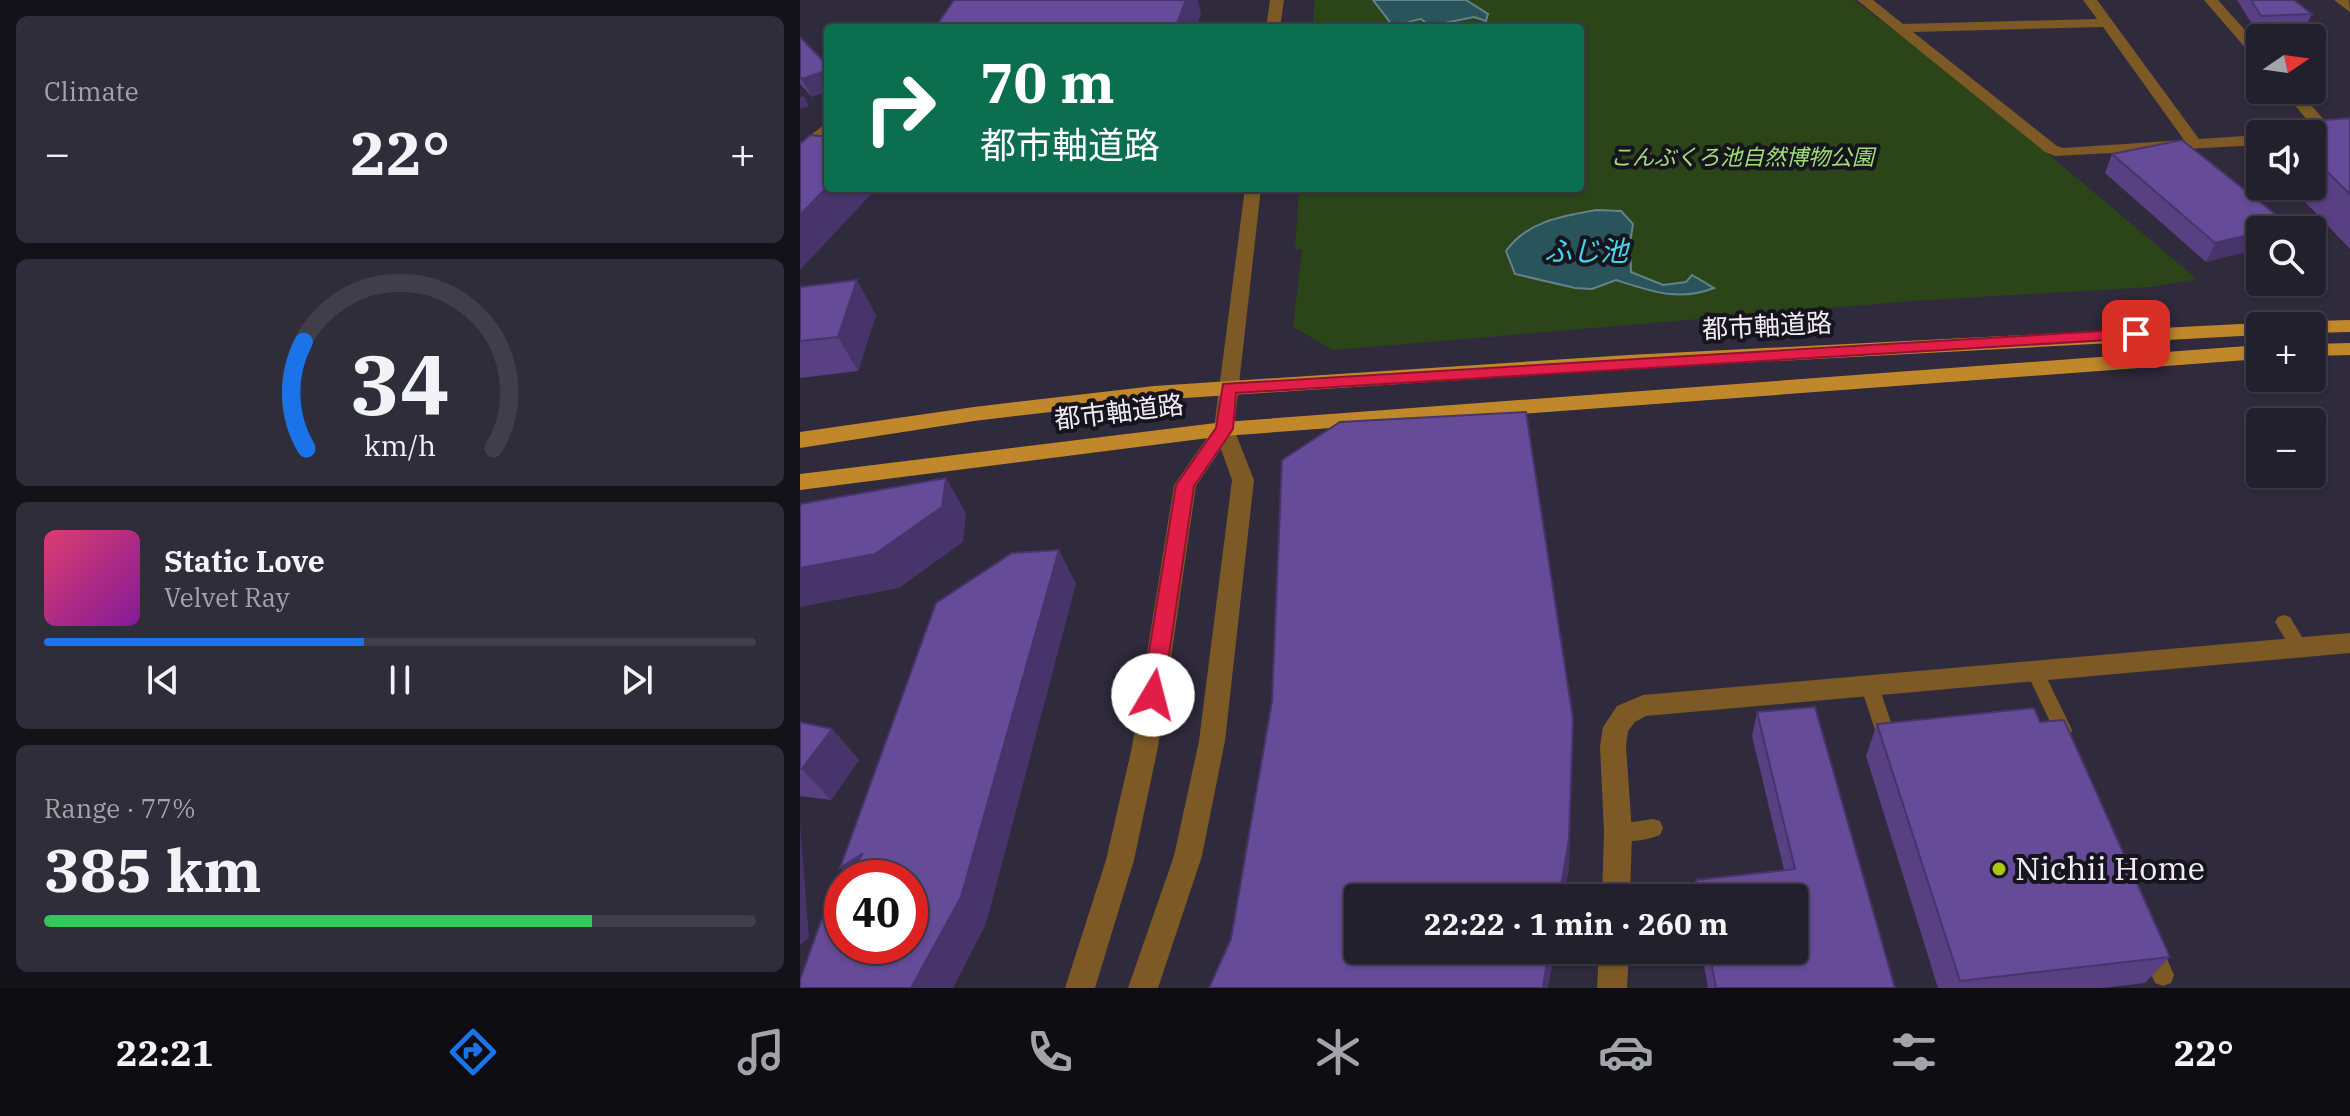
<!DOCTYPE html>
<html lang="en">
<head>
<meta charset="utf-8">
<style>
  body { margin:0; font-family:"IBM Plex Serif","Noto Sans JP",serif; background:#2f2d39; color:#f1f3f6; height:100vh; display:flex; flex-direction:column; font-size:30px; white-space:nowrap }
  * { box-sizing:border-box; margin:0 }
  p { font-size:26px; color:#a3a3aa }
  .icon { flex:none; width:44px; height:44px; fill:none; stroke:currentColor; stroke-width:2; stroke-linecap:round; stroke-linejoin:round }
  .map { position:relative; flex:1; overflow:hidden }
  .side { display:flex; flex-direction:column; gap:16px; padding:16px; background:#131219; width:800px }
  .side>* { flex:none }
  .top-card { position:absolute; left:24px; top:24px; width:760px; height:168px; border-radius:8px; box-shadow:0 2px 6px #0004,0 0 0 2px #403e49; background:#0b6e4f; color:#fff; overflow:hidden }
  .needle { width:52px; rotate:77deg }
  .tools { position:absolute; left:1446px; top:24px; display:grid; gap:16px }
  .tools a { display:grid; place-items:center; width:80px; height:80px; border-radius:8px; background:#23202d; box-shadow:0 2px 6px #0004,0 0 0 2px #403e49; font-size:40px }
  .speed { position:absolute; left:24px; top:860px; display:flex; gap:16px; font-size:40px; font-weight:700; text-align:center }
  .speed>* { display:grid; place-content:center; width:104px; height:104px; border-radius:50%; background:#23202d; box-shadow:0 2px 6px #0004,0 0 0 2px #403e49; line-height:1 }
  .speed .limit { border:12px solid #d22; background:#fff; color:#111 }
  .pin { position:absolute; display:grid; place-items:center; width:68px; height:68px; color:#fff; margin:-34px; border-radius:16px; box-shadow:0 4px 12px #0006 }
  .me { position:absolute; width:88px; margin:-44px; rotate:8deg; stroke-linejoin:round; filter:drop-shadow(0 0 6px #0008) }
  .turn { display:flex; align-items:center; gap:28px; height:168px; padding:0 24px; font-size:36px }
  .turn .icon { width:104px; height:104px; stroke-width:2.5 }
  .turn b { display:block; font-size:56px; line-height:68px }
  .big { font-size:60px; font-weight:700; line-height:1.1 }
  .side .tile { flex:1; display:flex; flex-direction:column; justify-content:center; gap:12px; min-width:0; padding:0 28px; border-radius:12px; background:#2f2d39 }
  .side .dial { align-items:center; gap:0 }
  .dial svg { height:208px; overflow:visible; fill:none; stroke:#403e49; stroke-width:7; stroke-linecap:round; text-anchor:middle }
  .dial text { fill:#f1f3f6; stroke:none }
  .song { display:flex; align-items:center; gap:24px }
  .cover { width:96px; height:96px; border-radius:12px; background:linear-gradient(135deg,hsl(340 70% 55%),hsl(290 70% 35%)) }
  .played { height:8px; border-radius:4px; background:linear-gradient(90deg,#1a73e8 45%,#403e49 45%) }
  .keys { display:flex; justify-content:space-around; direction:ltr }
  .heat { display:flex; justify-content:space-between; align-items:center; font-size:44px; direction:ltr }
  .charge { height:12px; border-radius:6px; background:linear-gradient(90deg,#34c759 77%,#403e49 0) }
  .trip { position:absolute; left:544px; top:884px; width:464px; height:80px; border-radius:8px; background:#23202d; box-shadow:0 2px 6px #0004,0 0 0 2px #403e49; font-weight:700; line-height:80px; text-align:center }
  .tabs { display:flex; height:128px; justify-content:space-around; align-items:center; background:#0e0d12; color:#a3a3aa }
  .tabs .icon { width:56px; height:56px }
  .tabs .on { color:#1a73e8 }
  .tabs b { font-size:36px; color:#f1f3f6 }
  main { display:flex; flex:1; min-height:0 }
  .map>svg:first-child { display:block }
  .green { fill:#2b4519 }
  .water { fill:#29545b; stroke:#64828a; stroke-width:2 }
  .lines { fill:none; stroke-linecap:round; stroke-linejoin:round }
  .service { fill:#7d5925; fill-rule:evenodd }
  .minor { fill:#7d5925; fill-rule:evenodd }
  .tertiary { fill:#7d5925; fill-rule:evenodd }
  .primary { fill:#c0872b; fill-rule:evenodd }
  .wall { fill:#584083 }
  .shaded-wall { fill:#47346a }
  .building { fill:#664b98; stroke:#47346a; stroke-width:2 }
  .route { fill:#e11d48; stroke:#92132f; stroke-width:2 }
  .poi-dot { fill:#acc612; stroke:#16141c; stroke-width:3 }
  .labels { text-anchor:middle; stroke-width:8; stroke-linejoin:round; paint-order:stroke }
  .far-park-label { font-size:22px; font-style:italic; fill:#a0df74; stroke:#16141c }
  .street-label { font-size:26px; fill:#efecf7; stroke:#16141c }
  .water-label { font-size:28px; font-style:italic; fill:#45d4eb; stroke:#16141c }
  .near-poi-label { font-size:32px; fill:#efecf7; stroke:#16141c; text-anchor:start }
</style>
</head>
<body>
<main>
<section class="side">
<div class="tile"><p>Climate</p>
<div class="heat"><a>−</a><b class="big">22°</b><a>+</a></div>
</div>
<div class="tile dial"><svg viewBox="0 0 100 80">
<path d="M14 69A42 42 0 1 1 86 69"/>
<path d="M14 69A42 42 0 0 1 13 28" stroke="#1a73e8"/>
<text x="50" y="56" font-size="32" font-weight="700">34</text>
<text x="50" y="72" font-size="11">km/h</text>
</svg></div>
<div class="tile">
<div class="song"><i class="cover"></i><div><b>Static Love</b><p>Velvet Ray</p></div></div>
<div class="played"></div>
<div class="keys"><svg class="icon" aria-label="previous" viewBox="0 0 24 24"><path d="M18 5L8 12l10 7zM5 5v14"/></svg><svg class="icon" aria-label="pause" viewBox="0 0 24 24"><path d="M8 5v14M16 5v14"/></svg><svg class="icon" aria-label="next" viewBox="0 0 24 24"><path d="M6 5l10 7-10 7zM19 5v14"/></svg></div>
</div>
<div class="tile"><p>Range · 77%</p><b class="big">385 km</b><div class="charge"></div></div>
</section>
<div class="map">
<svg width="1550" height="988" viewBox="0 0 1550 988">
  <rect width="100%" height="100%" fill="#2f2a3c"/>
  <!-- green -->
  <polygon class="green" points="515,0 1054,0 1164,83 1397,279 1351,287 1112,301 533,350 493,327 502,249 495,249 499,188 780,188 780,28 512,28"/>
  <!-- water -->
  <g class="water">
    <path d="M573,0H666L688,14L686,21L674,17L630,26L621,19C610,20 604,26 593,26Z"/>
    <path d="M797,210L821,211L833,224L830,243L831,272L863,285L886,282L892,275L914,288C879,302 850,291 816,280L792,289L775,288L715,274L706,251C727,221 763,216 797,210Z"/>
  </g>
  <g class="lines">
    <!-- service -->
    <g class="service">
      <polygon points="1484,615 1490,617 1508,647 1505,652 1499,654 1493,652 1475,622 1478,617"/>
      <polygon points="1235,663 1241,666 1272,730 1268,745 1261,747 1254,745 1252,739 1254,730 1226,671 1229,666"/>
      <polygon points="1069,676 1075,679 1078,684 1094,731 1099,733 1101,739 1099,745 1092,747 1080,745 1078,739 1060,684 1063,679"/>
      <path d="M853,819L860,821L863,828L860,835C847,840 824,844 811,839L808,832L811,825Z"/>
      <polygon points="1351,937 1359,940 1374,975 1371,983 1363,986 1355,983 1340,948 1343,940"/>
    </g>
    <!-- minor -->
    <g class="minor">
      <path d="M1057,0H1073L1103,24L1297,19L1283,0H1297L1399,139L1460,135V145L1255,156L1245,152ZM1303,27L1384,140L1263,148L1257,146L1113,32Z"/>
      <polygon points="1404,0 1418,0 1460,47 1460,60 1455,59"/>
      <polygon points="1534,0 1549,0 1550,12"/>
      <polygon points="1482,90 1498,90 1536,134 1536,140 1524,140"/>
      <polygon points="28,122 28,135 0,157 0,143"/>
      <polygon points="1550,633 1550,653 846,716 835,722 828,731 826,746 832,832 830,898 802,898 804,832 800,746 803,727 817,706 843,695"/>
      <polygon points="799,950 829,950 827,988 797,988"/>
    </g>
    <!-- tertiary -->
    <g class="tertiary">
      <polygon points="470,0 484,0 480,28 466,28"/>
      <polygon points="445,188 461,188 434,429 454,480 425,741 402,856 358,988 328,988 374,856 399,741 432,480 421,449 396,486 358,747 334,860 295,988 265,988 306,860 332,747 374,485 414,428"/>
    </g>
    <!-- primary -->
    <g class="primary">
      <polygon points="1550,320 1550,332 1512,333 1512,326 1503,326 1512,321"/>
      <polygon points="1460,323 1468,326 1460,326 1460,335 828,369 354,400 174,421 0,448 0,432 174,407 354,386 828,355"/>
      <polygon points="1550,343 1550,355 1512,356 1512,344"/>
      <polygon points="1460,345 1460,359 424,436 0,490 0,474 424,422"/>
    </g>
  </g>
  <!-- wall -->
  <g class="wall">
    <polygon points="1437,0 1494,0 1512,14 1505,28 1455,29"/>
    <polygon points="0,37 12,97 0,84"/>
    <polygon points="1550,118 1550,249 1490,186 1512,186 1512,134 1473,134 1478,124"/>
    <polygon points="1312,154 1489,225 1406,262 1305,173"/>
    <polygon points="0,287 76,315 58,371 0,378"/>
    <polygon points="957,712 1095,988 908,988 901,950 994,950 994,898 893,898 896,880 984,870 952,736"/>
    <polygon points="0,722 32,729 59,760 31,800 0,796"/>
    <polygon points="1240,722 1370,957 1345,983 1302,988 1138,988 1066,756 1077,724"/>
  </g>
  <!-- shaded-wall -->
  <g class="shaded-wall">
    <polygon points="386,0 398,0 401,14 396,28 375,28"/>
    <polygon points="28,70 28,91 12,97 2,79"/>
    <polygon points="4,96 9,106 0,109 0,97"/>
    <polygon points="28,186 28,188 77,188 0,270 0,215"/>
    <polygon points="1489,225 1487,230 1470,230"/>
    <polygon points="1460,232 1460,249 1406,262 1415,243"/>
    <polygon points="57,280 76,315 58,371 38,337"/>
    <polygon points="146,478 166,513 163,542 99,588 0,607 0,568"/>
    <polygon points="259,550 276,584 186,924 153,988 111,988"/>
    <polygon points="773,719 769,868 764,898 759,898"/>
    <polygon points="32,729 59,760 31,800 2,769"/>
    <polygon points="0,823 9,938 0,945"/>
    <polygon points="63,853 50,878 40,868"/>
    <polygon points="749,950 755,950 748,988 743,988"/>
  </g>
  <!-- building -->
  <g class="building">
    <polygon points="154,0 386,0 375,28 135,28"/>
    <polygon points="1451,0 1494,0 1512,14 1461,16"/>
    <polygon points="0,37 28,66 28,70 2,79 0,76"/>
    <polygon points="1550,118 1550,194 1512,157 1512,134 1489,134 1478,124"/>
    <polygon points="10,135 28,137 28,186 0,215 0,144"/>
    <polygon points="1382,140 1489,225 1470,230 1460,230 1460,232 1415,243 1312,154"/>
    <polygon points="57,280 38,337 0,341 0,287"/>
    <polygon points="726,412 773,719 769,839 759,898 558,898 558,950 749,950 743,988 409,988 431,939 472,701 482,460 540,422"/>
    <polygon points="146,478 142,507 75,554 0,568 0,504"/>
    <polygon points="259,550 161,897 111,988 0,988 0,980 21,921 42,888 42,946 110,946 110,878 48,878 63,853 40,868 136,603 212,553"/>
    <polygon points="1015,707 1095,988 916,988 909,950 994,950 994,898 899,898 896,880 995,869 957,712"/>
    <polygon points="1234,708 1240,722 1264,720 1370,957 1160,981 1077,724"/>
    <polygon points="0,722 32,729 2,769 0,769"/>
  </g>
  <!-- route -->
  <polygon class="route" points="1336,329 1341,330 1341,338 436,393 433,429 394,486 363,695 360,701 353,704 345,701 342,695 376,485 416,428 423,384"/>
  <!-- markers -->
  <circle class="poi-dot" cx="1199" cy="869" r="8"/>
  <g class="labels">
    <!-- far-park labels -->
    <g class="far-park-label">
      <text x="942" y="165">こんぶくろ池自然博物公園</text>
    </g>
    <!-- street labels -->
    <g class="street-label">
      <text transform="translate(967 326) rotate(-3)" y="9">都市軸道路</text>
      <text transform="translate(319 412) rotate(-7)" y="9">都市軸道路</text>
    </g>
    <!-- water labels -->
    <g class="water-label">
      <text x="786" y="261">ふじ池</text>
    </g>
    <!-- near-poi labels -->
    <g class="near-poi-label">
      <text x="1215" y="880">Nichii Home</text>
    </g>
  </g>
</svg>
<div class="tools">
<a><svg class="needle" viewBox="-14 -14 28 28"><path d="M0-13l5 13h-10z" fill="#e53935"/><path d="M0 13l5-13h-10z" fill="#a3a3aa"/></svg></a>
<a><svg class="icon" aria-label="sound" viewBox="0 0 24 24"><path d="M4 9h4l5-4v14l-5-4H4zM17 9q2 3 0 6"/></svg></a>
<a><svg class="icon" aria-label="search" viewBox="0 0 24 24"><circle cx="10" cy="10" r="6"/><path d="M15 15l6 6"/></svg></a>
<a>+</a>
<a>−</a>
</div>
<div class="speed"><div class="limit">40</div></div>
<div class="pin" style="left:1336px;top:334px;background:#d93025"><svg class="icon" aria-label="arrive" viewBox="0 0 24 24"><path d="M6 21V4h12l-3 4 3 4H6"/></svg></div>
<svg class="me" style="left:353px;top:695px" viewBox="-20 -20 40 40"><circle r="19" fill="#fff"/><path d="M0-13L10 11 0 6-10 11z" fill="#e11d48"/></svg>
<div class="trip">22:22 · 1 min · 260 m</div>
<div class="top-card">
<div class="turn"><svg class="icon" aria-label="right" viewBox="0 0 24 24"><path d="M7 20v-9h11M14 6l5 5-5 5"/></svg><div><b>70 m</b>都市軸道路</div></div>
</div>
</div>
</main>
<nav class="tabs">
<b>22:21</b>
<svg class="icon on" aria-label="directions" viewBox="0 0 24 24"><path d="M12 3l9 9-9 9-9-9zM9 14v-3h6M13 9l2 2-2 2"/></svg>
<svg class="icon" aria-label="music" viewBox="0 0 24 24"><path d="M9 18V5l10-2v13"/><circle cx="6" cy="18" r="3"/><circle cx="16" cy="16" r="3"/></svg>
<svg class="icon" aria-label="phone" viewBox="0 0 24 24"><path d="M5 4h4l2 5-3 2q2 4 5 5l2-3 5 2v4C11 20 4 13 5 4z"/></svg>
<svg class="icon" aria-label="climate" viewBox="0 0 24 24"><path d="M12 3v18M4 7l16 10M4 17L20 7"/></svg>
<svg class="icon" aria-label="car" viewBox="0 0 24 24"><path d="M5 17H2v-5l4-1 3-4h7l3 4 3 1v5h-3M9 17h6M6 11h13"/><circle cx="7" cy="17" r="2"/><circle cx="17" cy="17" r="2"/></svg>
<svg class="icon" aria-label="filters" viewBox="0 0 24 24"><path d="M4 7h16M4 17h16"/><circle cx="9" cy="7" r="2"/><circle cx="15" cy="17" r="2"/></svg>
<b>22°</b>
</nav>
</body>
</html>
